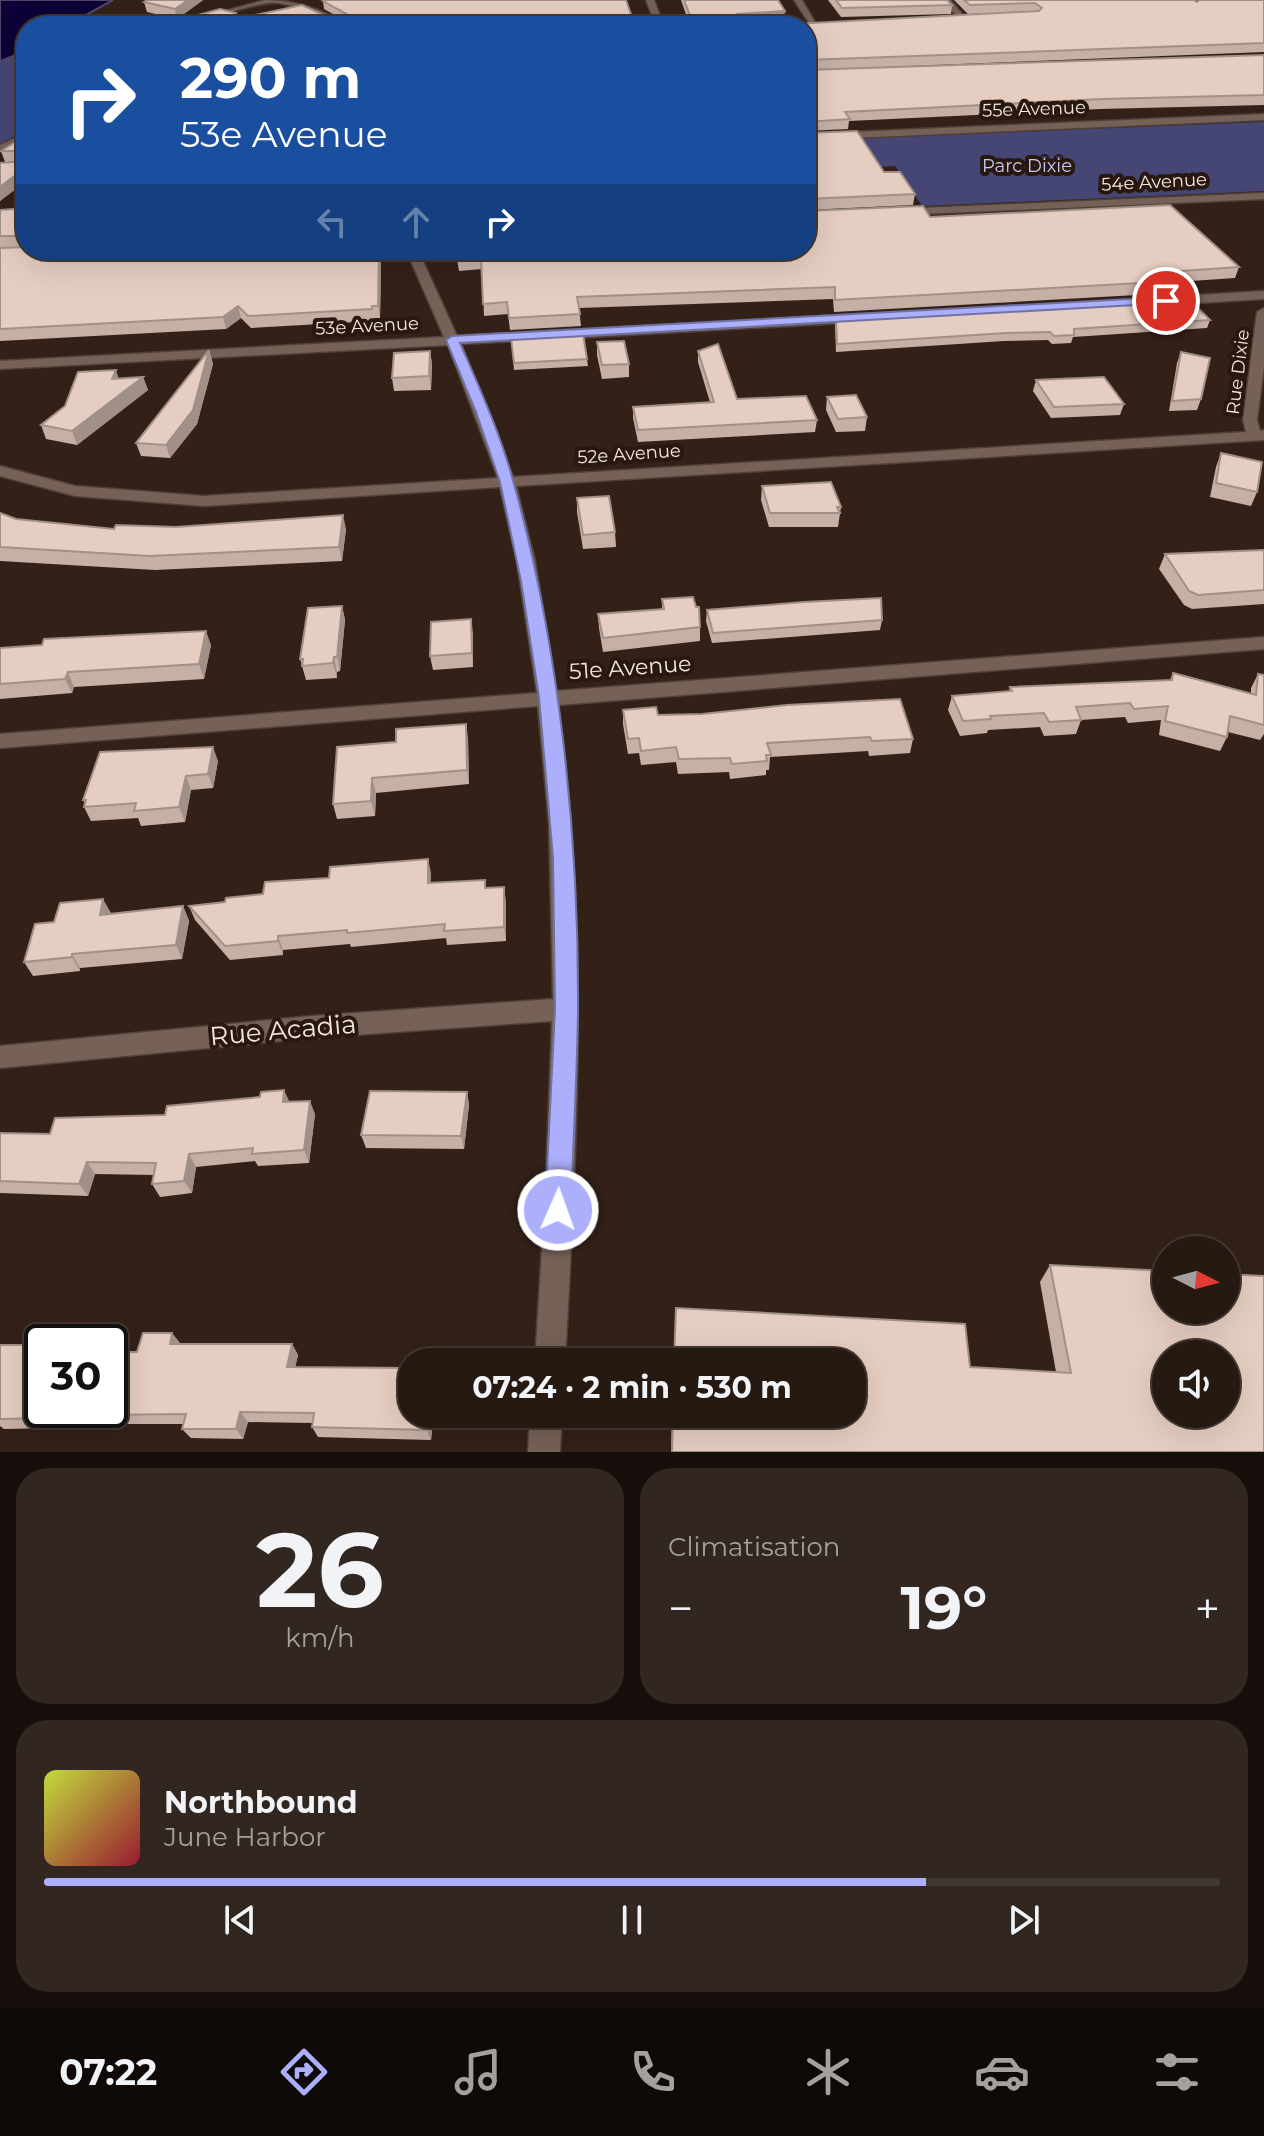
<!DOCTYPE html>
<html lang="fr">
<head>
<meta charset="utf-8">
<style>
  body { margin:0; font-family:Montserrat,sans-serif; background:#322620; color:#f1f3f6; height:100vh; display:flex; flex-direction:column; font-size:30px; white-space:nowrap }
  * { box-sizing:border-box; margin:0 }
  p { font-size:26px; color:#a4a09f }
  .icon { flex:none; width:44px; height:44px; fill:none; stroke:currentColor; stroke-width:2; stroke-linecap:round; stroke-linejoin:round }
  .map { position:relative; height:1452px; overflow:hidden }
  .panel { display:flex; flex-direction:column; gap:16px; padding:16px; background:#150e0a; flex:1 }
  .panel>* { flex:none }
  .banner { position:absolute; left:16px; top:16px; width:800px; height:244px; border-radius:32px; box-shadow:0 8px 32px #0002,0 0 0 2px #423832; background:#1a4fa0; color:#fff; overflow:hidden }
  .needle { width:52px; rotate:96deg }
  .tools { position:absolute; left:1152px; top:1236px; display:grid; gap:16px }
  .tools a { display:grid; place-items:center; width:88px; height:88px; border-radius:50%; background:#261912; box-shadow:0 8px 32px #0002,0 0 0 2px #423832; font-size:40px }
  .speed { position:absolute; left:24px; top:1324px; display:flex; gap:16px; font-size:40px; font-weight:700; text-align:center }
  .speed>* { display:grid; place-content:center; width:104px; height:104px; border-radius:50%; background:#261912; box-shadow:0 8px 32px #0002,0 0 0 2px #423832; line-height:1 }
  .speed .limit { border:4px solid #111; border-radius:12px; background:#fff; color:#111 }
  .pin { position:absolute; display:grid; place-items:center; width:68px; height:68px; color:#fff; margin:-34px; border:4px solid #fff; border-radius:50%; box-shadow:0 2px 8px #0007 }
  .me { position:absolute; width:88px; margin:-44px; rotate:2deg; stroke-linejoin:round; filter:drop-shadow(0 0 6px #0008) }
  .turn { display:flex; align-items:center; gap:28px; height:168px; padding:0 32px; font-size:36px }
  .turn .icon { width:104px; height:104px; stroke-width:2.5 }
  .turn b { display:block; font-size:56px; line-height:68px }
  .lanes { display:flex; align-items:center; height:76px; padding:0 32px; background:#0003; justify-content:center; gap:40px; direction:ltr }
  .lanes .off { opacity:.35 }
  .big { font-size:60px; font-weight:700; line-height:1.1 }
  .panel .widget { flex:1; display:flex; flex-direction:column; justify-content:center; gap:12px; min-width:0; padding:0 28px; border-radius:32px; background:#322620 }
  .panel .dial { align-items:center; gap:0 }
  .dial b { font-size:104px; line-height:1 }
  .song { display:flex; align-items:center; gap:24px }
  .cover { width:96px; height:96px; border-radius:12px; background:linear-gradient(135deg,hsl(70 70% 55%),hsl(350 70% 35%)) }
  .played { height:8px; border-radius:4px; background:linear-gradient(90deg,#acaffb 75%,#423832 75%) }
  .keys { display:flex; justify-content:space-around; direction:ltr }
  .heat { display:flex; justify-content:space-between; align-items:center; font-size:44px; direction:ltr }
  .panel .tiles { flex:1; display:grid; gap:16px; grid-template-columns:1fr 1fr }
  .widget:last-child { grid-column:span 2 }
  .trip { position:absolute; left:398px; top:1348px; width:468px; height:80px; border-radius:32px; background:#261912; box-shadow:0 8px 32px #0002,0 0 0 2px #423832; font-weight:700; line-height:80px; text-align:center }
  .tabs { display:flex; height:128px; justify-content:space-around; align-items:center; background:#0f0a07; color:#a4a09f }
  .tabs .icon { width:56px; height:56px }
  .tabs .on { color:#acaffb }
  .tabs b { font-size:36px; color:#f1f3f6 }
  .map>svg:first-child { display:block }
  .green { fill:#454674 }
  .water { fill:#0d0237; stroke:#52466a; stroke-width:2 }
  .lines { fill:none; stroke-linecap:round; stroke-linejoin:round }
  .minor-casing { stroke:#4e3f38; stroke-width:3 }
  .minor { fill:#766156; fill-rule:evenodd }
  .wall { fill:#c6b0a6 }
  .shaded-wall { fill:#a19087 }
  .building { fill:#e6cdc1; stroke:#a19087; stroke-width:2; fill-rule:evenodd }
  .route { fill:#acaffb; stroke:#7072a3; stroke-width:2 }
  .labels { text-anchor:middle; stroke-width:8; stroke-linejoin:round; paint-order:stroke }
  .far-street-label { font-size:18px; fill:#f2e6e0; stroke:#28180f }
  .far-park-label { font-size:18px; fill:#c6caf5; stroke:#28180f }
  .street-label { font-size:22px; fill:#f2e6e0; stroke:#28180f }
  .near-street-label { font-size:26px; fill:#f2e6e0; stroke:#28180f }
</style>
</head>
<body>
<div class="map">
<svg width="1264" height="1452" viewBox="0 0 1264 1452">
  <rect width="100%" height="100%" fill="#332118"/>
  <!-- green -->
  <g class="green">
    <polygon points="26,51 26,130 0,144 0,61"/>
    <polygon points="1264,122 1264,191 922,206 895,166 879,167 861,138"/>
  </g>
  <!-- water -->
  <polygon class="water" points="0,0 113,0 66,26 26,26 26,51 0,61"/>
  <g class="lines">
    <!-- minor casing -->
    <g class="minor-casing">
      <g id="minor">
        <path d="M265,0C294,0 324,9 348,26C324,26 302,4 276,3C260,1 202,21 183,26H169Z"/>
        <polygon points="646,0 654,0 664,26 656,26"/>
        <polygon points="794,0 802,0 817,26 811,26"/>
        <polygon points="941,0 950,0 968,21 962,21"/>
        <polygon points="1264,114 1264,120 806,140 806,134"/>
        <polygon points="26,133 26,140 0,152 0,145"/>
        <polygon points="1264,193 1264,199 900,215 894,212 900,209"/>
        <path d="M406,250H418L457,336L861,314L868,318L861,322L461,344L513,477L1246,432L1243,420L1257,312L1264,308V366L1257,420L1260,431L1264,430V440L516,486L535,561L556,691L1264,637V649L558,705C589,923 577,1142 565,1362H535L546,1182L552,1021L312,1038L0,1068V1046L312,1016L553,999L549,823L538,706L0,748V734L537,693L517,561L500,487L204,506L75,496L0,476V466L75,486L204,496L498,478L448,345L0,369V361L444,337Z"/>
        <polygon points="1264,291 1264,299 1164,305 1158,301 1164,297"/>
        <polygon points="530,1414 562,1414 560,1452 528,1452"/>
      </g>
    </g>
    <!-- minor -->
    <use href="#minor" class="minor"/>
  </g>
  <!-- wall -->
  <g class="wall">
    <polygon points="147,0 203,0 177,19 147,12 144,2"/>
    <polygon points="681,0 778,0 784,20 775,20 793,24 1008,13 968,14 954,0 1194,0 1197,2 1264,0 1264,52 806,70 806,26 690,26"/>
    <polygon points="828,0 947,0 952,5 951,14 841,17"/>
    <polygon points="323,1 635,26 248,26 246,17 328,17 340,18 324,9"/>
    <polygon points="1264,55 1264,105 1100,109 849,121 848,129 807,131 807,133 884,172 915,194 913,205 806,210 807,211 930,217 1239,267 1235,278 1176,282 1172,293 834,312 833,299 579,308 581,326 510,330 508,314 484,316 482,269 459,271 457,259 806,250 806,70 807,71"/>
    <polygon points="26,141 26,181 0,201 0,163 19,162 5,162 1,151"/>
    <polygon points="26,208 26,247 0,247 0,210"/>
    <polygon points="0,248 381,261 380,318 374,318 374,321 251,328 241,318 226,329 0,341"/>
    <polygon points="836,318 1210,320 1207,328 1073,337 1071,343 1052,344 1048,340 1004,341 836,352 835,326"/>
    <polygon points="511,338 587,359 588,366 514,370"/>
    <polygon points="597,342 629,364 629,377 602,379 597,355"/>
    <polygon points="209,350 213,364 197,424 170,458 141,456 136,443"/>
    <polygon points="430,351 432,364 431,390 394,391 392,378"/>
    <polygon points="698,351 737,399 817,420 815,432 638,442 633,418 633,407 710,402 698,362"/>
    <polygon points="1181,352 1201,399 1197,410 1169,411 1177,363"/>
    <polygon points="143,377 148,390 77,445 46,439 41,425 119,379"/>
    <polygon points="1036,380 1124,404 1120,415 1051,418 1033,391"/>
    <polygon points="827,397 867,417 865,431 836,432 826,410"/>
    <polygon points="1221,453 1257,492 1251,506 1210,497 1216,467"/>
    <polygon points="762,486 841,507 838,527 769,527 761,500"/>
    <polygon points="577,498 615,532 616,547 583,549 577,512"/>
    <polygon points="0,513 16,519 114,529 176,527 346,529 342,561 155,570 0,561"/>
    <polygon points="1264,550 1264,604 1192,609 1184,605 1159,569 1165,554"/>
    <polygon points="662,599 700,627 700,641 603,652 599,628 598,614 662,610"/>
    <polygon points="342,606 345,620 340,671 337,672 337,678 306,680 300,659"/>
    <polygon points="707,610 882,620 880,630 712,643 706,621"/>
    <polygon points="473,634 473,667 433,670 430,656"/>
    <polygon points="211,645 204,679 74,687 72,693 0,699 0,648"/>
    <polygon points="1173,673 1251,694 1251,688 1258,674 1264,675 1264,734 1260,740 1228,732 1227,737 1220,751 1159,735 1161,720 1128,723 1125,717 1081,720 1076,734 1044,736 1040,727 988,730 987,733 960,736 948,710 952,696 1009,691 1010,687 1170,680"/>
    <polygon points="623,710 658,715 913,739 910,753 869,756 868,751 770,757 769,770 766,770 766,775 730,779 729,772 678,774 676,762 641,765 639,753 628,754 623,724"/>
    <polygon points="468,739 469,784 376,793 375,816 337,819 333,804 337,747"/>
    <polygon points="218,761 213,788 191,790 185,822 141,826 138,818 91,821 84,807 85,804 83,800"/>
    <polygon points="431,873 430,883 486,888 506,901 506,941 447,945 446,938 351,947 350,944 283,950 283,955 230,960 195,920 189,906 225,902 263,894"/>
    <polygon points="183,906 189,921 182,959 80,968 80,971 33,976 24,962 54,922 110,914"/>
    <polygon points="467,1092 469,1105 464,1149 366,1148 361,1135"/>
    <polygon points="289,1102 315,1114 309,1163 258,1166 255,1161 196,1167 192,1193 160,1197 152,1184 154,1175 95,1174 88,1196 0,1193 0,1133 50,1134 165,1115"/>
    <polygon points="1050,1265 1264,1452 671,1452 672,1414 852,1414 852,1362 674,1362 676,1308 970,1367 1056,1372 1040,1282"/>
    <polygon points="181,1344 292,1344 298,1355 295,1367 412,1414 434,1414 431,1440 318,1437 312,1427 312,1423 248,1422 243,1439 191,1438 182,1429 184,1424 106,1424 96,1415 137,1352"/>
    <polygon points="0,1345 42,1410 61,1410 56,1428 4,1429 0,1426"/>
  </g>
  <!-- shaded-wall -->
  <g class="shaded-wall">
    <polygon points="188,0 203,0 177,19 175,9"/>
    <polygon points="785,11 784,20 737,23 735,19 737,14"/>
    <polygon points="236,13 238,21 234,26 224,26"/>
    <polygon points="26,167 26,181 0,201 0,187"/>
    <polygon points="379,250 381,261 380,318 378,306"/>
    <polygon points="238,306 241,318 226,329 223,317"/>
    <polygon points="209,350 213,364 197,424 170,458 166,445"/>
    <polygon points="430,351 432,364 431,390 429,376"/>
    <polygon points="116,370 120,383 112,379"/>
    <polygon points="143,377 148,390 77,445 72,431"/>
    <polygon points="343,515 346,529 342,561 339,547"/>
    <polygon points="342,606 345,620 340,671 337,657"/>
    <polygon points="471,619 473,634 473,667 472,653"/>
    <polygon points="206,631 211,645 204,679 199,664"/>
    <polygon points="334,657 337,672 337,678 333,663"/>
    <polygon points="68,672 74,687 72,693 65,679"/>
    <polygon points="466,724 468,739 469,784 467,770"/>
    <polygon points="213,747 218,761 213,788 208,774"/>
    <polygon points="186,776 191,790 185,822 179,807"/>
    <polygon points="372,778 376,793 375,816 371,801"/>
    <polygon points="428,859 431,873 430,897 428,883"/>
    <polygon points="504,887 506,901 506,941 504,927"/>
    <polygon points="103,899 111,913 100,915"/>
    <polygon points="183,906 189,921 182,959 176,945"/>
    <polygon points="278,936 283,950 283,955 278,941"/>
    <polygon points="72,954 80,968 80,971 72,957"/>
    <polygon points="284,1090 290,1103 283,1102"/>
    <polygon points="467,1092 469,1105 464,1149 461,1136"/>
    <polygon points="310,1101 315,1114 309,1163 304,1150"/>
    <polygon points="189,1154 196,1167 192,1193 184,1181"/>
    <polygon points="87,1162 95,1174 88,1196 79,1184"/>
    <polygon points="172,1333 181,1344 170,1344"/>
    <polygon points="292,1344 298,1355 293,1377 287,1367"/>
    <polygon points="47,1410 61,1410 56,1428 45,1418"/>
    <polygon points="240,1412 248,1422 243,1439 236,1429"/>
    <polygon points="429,1414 434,1414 431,1440 427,1430"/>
  </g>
  <!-- building -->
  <g class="building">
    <polygon points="147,0 188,0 175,9 144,2"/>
    <polygon points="326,0 626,0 635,26 266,26 246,17 302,5 328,17 349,19 348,15 323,1"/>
    <polygon points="684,0 778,0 785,11 737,14 735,19 791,21 793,24 1039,11 1042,8 1035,3 970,5 964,0 1194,0 1197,2 1199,0 1264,0 1264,43 806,60 806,26 694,26"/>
    <polygon points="836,0 947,0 952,5 842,8"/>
    <polygon points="220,9 236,13 224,26 174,26 180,20"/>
    <polygon points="1264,55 1264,95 1102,99 845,112 850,119 806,122 806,70"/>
    <polygon points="806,130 807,133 857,131 884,172 900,172 915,194 807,199 806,202"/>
    <polygon points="18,140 26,141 26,167 0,187 0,163 25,161 24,151 1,151"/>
    <polygon points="1170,205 1239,267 1166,272 1176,281 835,300 835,287 577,297 580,314 509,318 507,302 483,304 481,258 457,259 457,250 806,250 806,210 807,211 923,206 930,217"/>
    <polygon points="26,208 26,236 0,236 0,210"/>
    <polygon points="26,247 26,250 379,250 378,306 372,306 372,309 248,316 238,306 223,317 0,329 0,248"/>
    <polygon points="1188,298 1210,320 1074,329 1074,335 1054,336 1050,332 1006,333 837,344 836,318"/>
    <polygon points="583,334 587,359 514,363 511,338"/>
    <polygon points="624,341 629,364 602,365 597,342"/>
    <polygon points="718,344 737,399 806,396 817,420 638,430 633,407 714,402 698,351"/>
    <polygon points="209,350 193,410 166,445 136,443"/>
    <polygon points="430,351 429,376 392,378 394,353"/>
    <polygon points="1181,352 1210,358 1201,399 1172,401"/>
    <polygon points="116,370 112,379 143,377 72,431 41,425 65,406 78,372"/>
    <polygon points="1104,377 1124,404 1054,407 1036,380"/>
    <polygon points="856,395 867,417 838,419 827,397"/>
    <polygon points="1221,453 1262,462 1257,492 1216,483"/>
    <polygon points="831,482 841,507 837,507 840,513 770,513 762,486"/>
    <polygon points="609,496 615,532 583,535 577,498"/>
    <polygon points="0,513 16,519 114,529 116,525 176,527 343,515 339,547 150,556 0,547"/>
    <polygon points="1264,550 1264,590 1198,595 1189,591 1165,554"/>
    <polygon points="693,597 696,607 699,607 700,627 603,638 598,614 664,609 662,599"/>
    <polygon points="881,598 882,620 713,633 707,610 804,602"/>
    <polygon points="342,606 337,657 334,657 333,663 302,666 303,659 300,659 308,608"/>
    <polygon points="471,619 472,653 430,656 431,622"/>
    <polygon points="206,631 199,664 68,672 65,679 0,684 0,648 42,645 44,639"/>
    <polygon points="1173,673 1256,695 1258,674 1264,675 1264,725 1230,716 1227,737 1165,721 1168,706 1134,709 1130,703 1076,707 1081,720 1049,722 1044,713 990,716 991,719 963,721 952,696 1012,691 1010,687 1172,680"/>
    <polygon points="900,699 913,739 872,741 870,737 767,743 771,755 766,755 767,761 732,764 730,758 679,759 676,747 641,751 639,738 628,739 623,710 656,707 658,715 702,714 787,705"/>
    <polygon points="466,724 467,770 372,778 371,801 333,804 337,747 396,742 396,729"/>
    <polygon points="213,747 208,774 186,776 179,807 134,811 136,803 84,807 86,800 83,800 100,752"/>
    <polygon points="428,859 428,883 485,880 485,888 504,887 504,927 444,931 445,924 347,933 347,930 278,936 278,941 225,946 189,906 225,902 226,898 263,894 265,882 329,878 330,867"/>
    <polygon points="103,899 100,915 183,906 176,945 72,954 72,957 24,962 35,924 54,922 60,903"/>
    <polygon points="284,1090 283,1102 310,1101 304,1150 252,1154 253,1148 189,1154 184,1181 152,1184 156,1163 87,1162 79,1184 0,1181 0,1133 50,1134 55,1118 165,1115 167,1106 260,1097 261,1092"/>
    <polygon points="370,1091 467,1092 461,1136 361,1135"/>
    <path d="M1050,1265L1166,1271V1310H1226V1274L1264,1276V1452H672L673,1414H852V1362H674L676,1308L965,1324L970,1367L1071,1373ZM1166,1354H1226V1414H1166Z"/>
    <polygon points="143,1333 172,1333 170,1344 292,1344 287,1367 412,1368 412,1414 429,1414 427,1430 312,1427 314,1413 240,1412 236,1429 182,1429 186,1414 96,1415 98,1410 110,1410 110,1367 114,1352 137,1352"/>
    <polygon points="0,1345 42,1345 42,1410 47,1410 45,1418 0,1419"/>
  </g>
  <!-- route -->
  <path class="route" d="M1166,297L1172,301L1171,303L460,343C480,389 501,435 514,484C560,649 579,839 578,1011C577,1077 573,1144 571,1210L567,1219L558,1223L549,1219L545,1210L555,1009L553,858L539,697L521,581L500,482L476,412L446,340L452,336Z"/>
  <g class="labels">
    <!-- far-street labels -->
    <g class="far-street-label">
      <text transform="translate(1034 109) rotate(-2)" y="6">55e Avenue</text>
      <text transform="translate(1154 182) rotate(-3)" y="6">54e Avenue</text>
      <text transform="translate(367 326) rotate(-3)" y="6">53e Avenue</text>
      <text transform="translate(1238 372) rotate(-83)" y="6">Rue Dixie</text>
      <text transform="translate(629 454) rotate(-4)" y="6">52e Avenue</text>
    </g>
    <!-- far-park labels -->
    <g class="far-park-label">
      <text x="1027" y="172">Parc Dixie</text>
    </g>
    <!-- street labels -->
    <g class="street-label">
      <text transform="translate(630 667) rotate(-4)" y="8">51e Avenue</text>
    </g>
    <!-- near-street labels -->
    <g class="near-street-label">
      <text transform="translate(283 1030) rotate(-5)" y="9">Rue Acadia</text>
    </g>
  </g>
</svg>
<div class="tools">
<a><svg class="needle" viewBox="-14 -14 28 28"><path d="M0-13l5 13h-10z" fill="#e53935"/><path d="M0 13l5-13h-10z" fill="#a4a09f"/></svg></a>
<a><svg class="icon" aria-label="sound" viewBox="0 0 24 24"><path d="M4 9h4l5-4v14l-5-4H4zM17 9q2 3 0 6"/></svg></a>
</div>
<div class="speed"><div class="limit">30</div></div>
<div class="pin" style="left:1166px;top:301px;background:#d93025"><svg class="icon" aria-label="arrive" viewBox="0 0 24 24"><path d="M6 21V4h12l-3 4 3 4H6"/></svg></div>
<svg class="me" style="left:558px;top:1210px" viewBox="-20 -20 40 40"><circle r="17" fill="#acaffb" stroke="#fff" stroke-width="3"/><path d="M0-11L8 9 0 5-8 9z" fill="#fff"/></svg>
<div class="trip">07:24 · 2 min · 530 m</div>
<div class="banner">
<div class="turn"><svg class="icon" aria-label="right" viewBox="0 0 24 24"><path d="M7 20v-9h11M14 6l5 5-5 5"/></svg><div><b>290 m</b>53e Avenue</div></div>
<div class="lanes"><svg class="icon off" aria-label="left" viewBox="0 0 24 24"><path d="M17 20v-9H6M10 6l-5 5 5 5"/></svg><svg class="icon off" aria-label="ahead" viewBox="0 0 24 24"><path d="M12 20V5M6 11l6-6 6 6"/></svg><svg class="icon" aria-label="right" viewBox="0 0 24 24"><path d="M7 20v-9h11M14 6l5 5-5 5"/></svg></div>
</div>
</div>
<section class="panel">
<div class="tiles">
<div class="widget dial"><b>26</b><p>km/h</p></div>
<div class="widget"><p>Climatisation</p>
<div class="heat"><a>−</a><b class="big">19°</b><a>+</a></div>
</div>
<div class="widget">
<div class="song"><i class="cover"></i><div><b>Northbound</b><p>June Harbor</p></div></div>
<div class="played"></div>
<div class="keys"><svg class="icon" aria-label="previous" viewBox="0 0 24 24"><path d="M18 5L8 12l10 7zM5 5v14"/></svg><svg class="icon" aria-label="pause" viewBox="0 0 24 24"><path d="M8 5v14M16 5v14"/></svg><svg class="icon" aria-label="next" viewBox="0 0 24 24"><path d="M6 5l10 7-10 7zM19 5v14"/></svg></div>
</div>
</div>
</section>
<nav class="tabs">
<b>07:22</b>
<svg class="icon on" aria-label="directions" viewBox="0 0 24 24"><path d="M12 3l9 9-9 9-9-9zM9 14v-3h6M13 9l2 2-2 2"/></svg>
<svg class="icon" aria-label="music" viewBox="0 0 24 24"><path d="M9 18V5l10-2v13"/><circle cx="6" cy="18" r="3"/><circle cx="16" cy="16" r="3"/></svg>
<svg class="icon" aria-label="phone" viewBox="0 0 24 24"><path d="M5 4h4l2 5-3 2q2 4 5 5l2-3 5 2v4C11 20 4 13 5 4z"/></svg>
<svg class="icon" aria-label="climate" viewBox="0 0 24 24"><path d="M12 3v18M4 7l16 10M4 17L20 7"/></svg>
<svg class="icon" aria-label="car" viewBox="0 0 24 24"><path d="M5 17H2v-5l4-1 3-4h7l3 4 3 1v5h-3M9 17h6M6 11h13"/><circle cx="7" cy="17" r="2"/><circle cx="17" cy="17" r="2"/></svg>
<svg class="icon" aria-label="filters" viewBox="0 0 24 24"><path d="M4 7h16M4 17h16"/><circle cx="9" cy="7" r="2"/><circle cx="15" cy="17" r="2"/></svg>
</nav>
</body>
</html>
